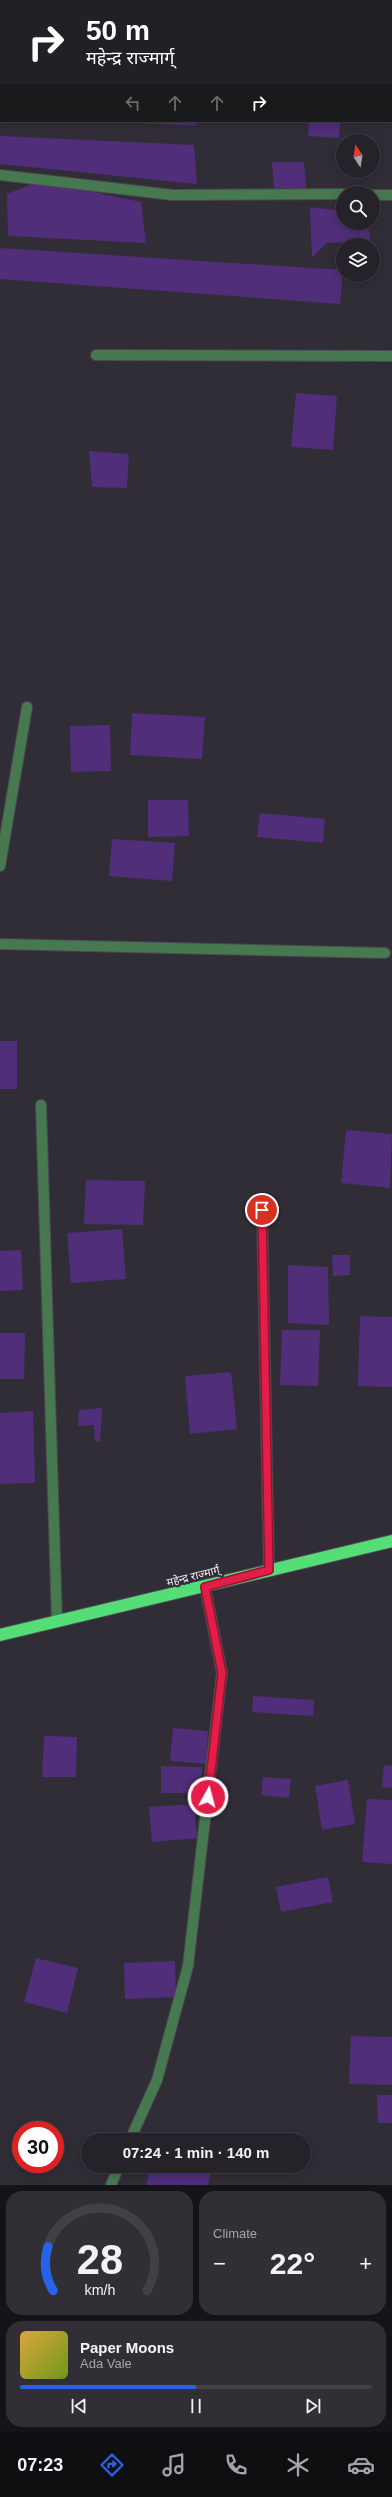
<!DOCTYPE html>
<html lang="en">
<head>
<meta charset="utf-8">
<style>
  body { margin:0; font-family:Arial,"Noto Sans Devanagari",sans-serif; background:#312f35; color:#f1f3f6; height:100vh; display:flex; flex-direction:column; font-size:15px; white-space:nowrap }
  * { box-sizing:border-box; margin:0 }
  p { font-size:13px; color:#a3a4a8 }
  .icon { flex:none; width:22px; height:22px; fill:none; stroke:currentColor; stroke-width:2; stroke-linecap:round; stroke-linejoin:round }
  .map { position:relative; height:2185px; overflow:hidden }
  .panel { display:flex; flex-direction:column; gap:6px; padding:6px; background:#141317; flex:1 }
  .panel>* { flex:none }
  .top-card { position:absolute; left:0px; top:0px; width:392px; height:122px; box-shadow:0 2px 10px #0003,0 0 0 1px #423f46; background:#202124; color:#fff; overflow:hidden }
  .needle { width:26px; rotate:348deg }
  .fabs { position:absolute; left:336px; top:134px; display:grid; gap:8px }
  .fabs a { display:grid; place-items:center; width:44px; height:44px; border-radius:50%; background:#252229; box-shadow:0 2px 10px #0003,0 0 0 1px #423f46; font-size:20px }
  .speed { position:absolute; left:12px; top:2121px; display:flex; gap:8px; font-size:20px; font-weight:700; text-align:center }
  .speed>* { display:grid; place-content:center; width:52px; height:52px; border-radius:50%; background:#252229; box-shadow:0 2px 10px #0003,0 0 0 1px #423f46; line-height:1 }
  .speed .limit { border:6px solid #d22; background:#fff; color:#111 }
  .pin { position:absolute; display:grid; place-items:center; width:34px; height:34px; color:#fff; margin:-17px; border:2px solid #fff; border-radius:50%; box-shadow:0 1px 4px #0007 }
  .me { position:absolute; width:44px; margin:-22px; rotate:7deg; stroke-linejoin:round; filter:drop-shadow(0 0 3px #0008) }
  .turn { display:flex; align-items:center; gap:14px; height:84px; padding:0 20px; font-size:18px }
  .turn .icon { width:52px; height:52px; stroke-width:2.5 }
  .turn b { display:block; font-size:28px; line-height:34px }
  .lanes { display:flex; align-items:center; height:38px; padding:0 20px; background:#0003; justify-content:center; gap:20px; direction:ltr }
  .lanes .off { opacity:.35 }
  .big { font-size:30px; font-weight:700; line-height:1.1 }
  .panel .card { flex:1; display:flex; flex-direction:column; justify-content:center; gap:6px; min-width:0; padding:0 14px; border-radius:16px; background:#312f35 }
  .panel .dial { align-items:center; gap:0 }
  .dial svg { height:104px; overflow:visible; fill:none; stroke:#423f46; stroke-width:7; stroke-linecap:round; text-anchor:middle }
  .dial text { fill:#f1f3f6; stroke:none }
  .song { display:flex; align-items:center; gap:12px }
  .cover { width:48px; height:48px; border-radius:6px; background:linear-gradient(135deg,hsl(40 70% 55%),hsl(80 70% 35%)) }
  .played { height:4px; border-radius:2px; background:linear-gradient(90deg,#2563eb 50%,#423f46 50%) }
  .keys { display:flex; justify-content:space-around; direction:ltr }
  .heat { display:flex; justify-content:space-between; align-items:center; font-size:22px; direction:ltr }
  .panel .tiles { flex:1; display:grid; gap:6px; grid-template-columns:1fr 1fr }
  .card:last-child { grid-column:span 2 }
  .trip { position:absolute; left:81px; top:2133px; width:230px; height:40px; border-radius:20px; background:#252229; box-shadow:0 2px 10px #0003,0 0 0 1px #423f46; font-weight:700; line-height:40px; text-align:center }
  .dock { display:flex; height:64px; justify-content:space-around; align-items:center; background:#0f0e10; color:#a3a4a8 }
  .dock .icon { width:28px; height:28px }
  .dock .active { color:#2563eb }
  .dock b { font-size:18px; color:#f1f3f6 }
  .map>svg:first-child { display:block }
  .building { fill:#502e7a }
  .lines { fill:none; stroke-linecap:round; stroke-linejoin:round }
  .street-casing { stroke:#4c4852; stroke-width:12 }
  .highway-casing { stroke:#4c4852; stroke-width:14 }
  .street { stroke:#477950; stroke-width:10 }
  .highway { stroke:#55dd78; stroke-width:12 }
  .route-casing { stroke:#92132f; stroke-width:10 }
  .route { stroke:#e11d48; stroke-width:7 }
  .labels { text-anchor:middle; stroke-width:4; stroke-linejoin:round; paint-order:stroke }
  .street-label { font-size:11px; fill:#f1eff5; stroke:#312d37 }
</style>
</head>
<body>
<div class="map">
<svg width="392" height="2185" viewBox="0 0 392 2185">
  <rect width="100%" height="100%" fill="#312d37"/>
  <!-- building -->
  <g class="building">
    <polygon points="122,121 196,121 197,126 122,122"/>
    <polygon points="309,121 340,121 339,138 308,136"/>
    <polygon points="0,136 194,145 197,184 0,164"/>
    <polygon points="272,162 304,162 306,188 274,188"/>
    <polygon points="40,181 141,202 146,243 8,236 7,194"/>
    <polygon points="310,207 343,211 343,223 368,223 370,241 326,243 312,258"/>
    <polygon points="0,248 343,270 340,304 0,279"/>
    <polygon points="296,393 337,396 333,450 291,447"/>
    <polygon points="89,451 129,454 127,488 92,487"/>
    <polygon points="132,713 205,717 202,759 130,755"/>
    <polygon points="110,725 111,771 71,772 70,726"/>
    <polygon points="148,800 188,800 189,836 148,837"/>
    <polygon points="260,813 325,819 323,843 257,837"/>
    <polygon points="112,839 175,843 172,881 109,876"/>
    <rect x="0" y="1041" width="17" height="48"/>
    <polygon points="346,1130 392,1134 390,1188 341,1183"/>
    <polygon points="86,1180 145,1181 143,1225 84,1224"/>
    <polygon points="122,1229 126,1279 71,1283 67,1233"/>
    <polygon points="21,1250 23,1290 0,1291 0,1251"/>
    <polygon points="332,1255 350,1255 350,1275 333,1276"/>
    <polygon points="288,1265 328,1267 329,1325 288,1323"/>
    <polygon points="360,1316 392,1317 392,1387 358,1386"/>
    <polygon points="282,1330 320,1330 318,1386 280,1385"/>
    <polygon points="0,1333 25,1333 24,1379 0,1379"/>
    <polygon points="231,1372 237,1429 190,1434 185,1376"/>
    <polygon points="102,1408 100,1442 95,1441 94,1425 78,1426 79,1410"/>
    <polygon points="33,1411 35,1483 0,1484 0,1413"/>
    <polygon points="253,1696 314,1700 313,1716 252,1712"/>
    <polygon points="173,1728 208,1731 206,1764 170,1761"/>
    <polygon points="44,1736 77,1737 76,1777 42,1777"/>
    <polygon points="384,1765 392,1766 392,1788 382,1787"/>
    <polygon points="161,1766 202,1767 201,1793 161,1793"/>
    <polygon points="263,1777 291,1779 289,1798 261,1795"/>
    <polygon points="348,1780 355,1824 322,1830 315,1786"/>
    <polygon points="367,1799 392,1800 392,1864 362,1862"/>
    <polygon points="194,1804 197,1838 152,1842 149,1807"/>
    <polygon points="328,1877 333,1902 281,1912 276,1887"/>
    <polygon points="36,1958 78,1968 67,2013 24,2002"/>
    <polygon points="175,1961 176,1997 125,1999 124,1963"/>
    <polygon points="351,2036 392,2037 392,2085 349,2084"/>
    <polygon points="377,2095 392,2095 392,2123 378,2123"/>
    <polygon points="151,2166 212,2166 208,2185 146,2185"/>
  </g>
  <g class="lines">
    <!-- street casing -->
    <g class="street-casing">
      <g id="street">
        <polyline points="0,175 173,195 343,194"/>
        <polyline points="373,195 392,195"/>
        <polyline points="96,355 392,356"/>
        <polyline points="0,866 27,707"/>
        <polyline points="0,944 385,953"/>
        <polyline points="41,1105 57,1622"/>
        <polyline points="262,1210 269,1571"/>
        <polyline points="130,2140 157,2080 188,1966 222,1673 205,1587"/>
        <polyline points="111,2185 119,2166"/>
      </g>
    </g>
    <!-- highway casing -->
    <g class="highway-casing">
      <polyline id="highway" points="0,1635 392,1541"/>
    </g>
    <!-- street -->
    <use href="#street" class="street"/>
    <!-- highway -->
    <use href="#highway" class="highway"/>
  </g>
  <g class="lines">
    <!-- route casing -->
    <g class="route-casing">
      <polyline id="route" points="208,1797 222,1673 205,1587 269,1570 262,1210"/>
    </g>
    <!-- route -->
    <use href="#route" class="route"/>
  </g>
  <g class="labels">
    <!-- street labels -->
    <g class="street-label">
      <text transform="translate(193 1576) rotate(-14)" y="4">महेन्द्र राज्मार्ग्</text>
    </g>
  </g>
</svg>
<div class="fabs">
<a><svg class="needle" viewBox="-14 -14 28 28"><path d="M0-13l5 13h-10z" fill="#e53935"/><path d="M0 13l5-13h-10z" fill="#a3a4a8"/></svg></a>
<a><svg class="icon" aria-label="search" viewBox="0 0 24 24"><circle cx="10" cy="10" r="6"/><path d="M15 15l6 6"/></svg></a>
<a><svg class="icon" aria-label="layers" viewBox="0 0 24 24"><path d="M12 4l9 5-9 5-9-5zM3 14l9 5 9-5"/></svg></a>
</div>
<div class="speed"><div class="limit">30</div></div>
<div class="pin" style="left:262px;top:1210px;background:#d93025"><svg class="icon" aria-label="arrive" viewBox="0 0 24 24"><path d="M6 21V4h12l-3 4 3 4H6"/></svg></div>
<svg class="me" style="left:208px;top:1797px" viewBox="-20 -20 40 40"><circle r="17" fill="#e11d48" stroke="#fff" stroke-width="3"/><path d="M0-11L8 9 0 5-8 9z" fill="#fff"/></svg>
<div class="trip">07:24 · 1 min · 140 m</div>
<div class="top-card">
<div class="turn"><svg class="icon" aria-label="right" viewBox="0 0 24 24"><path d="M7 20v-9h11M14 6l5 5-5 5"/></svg><div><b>50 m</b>महेन्द्र राज्मार्ग्</div></div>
<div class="lanes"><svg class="icon off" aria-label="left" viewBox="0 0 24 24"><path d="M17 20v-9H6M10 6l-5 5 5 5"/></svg><svg class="icon off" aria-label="ahead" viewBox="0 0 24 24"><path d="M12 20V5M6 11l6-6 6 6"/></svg><svg class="icon off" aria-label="ahead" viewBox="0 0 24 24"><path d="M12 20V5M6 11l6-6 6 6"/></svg><svg class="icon" aria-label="right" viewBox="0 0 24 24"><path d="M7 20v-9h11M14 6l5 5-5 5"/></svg></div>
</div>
</div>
<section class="panel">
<div class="tiles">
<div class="card dial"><svg viewBox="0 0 100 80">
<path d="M14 69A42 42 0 1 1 86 69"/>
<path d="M14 69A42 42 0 0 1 10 35" stroke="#2563eb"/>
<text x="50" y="56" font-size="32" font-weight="700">28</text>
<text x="50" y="72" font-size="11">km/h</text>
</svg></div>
<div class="card"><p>Climate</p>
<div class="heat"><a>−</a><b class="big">22°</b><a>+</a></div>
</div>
<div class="card">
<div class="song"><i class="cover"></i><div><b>Paper Moons</b><p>Ada Vale</p></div></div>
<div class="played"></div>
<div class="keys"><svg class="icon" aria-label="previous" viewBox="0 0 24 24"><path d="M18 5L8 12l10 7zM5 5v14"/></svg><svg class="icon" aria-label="pause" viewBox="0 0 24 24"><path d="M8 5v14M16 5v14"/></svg><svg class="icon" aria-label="next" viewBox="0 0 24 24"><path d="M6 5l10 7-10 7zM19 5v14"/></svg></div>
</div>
</div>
</section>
<nav class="dock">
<b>07:23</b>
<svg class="icon active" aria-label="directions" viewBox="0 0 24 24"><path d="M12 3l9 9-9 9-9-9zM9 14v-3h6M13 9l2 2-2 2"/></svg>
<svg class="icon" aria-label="music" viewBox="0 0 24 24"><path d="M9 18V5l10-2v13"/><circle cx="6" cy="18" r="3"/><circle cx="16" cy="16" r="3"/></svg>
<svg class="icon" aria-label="phone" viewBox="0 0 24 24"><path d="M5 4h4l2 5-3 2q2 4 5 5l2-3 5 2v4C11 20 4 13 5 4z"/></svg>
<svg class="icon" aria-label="climate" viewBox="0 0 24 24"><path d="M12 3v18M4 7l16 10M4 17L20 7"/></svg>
<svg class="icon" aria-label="car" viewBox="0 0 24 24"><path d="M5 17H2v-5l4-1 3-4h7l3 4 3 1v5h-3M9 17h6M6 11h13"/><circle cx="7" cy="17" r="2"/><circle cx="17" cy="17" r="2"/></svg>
</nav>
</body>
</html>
